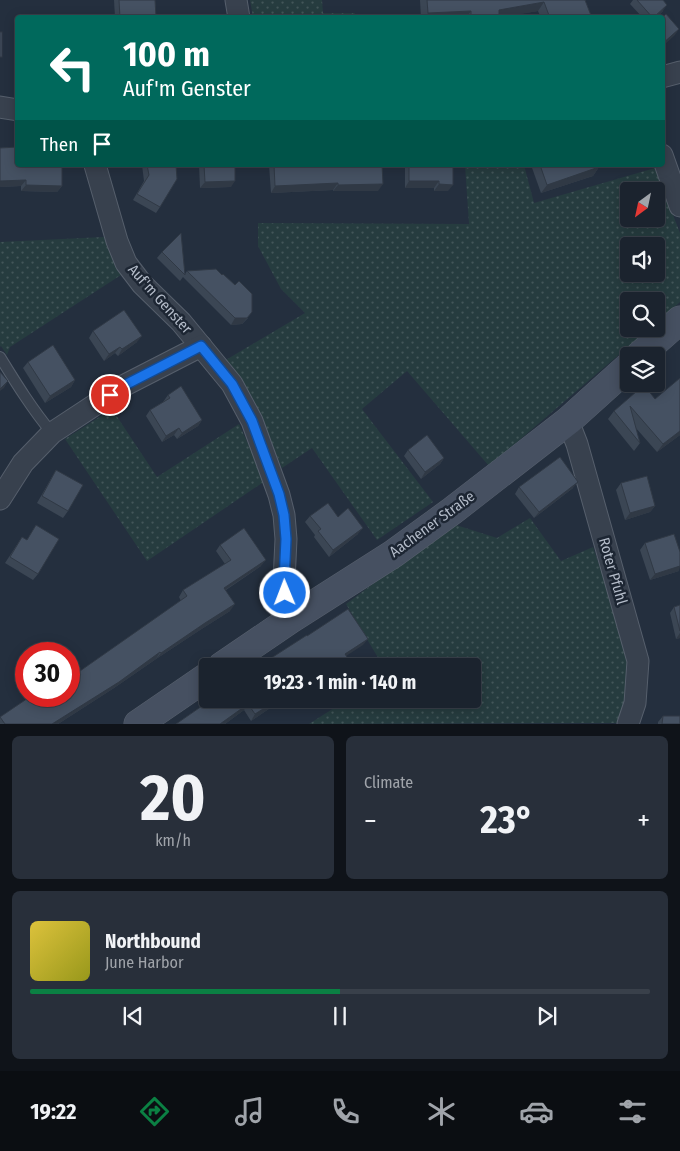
<!DOCTYPE html>
<html lang="en">
<head>
<meta charset="utf-8">
<style>
  body { margin:0; font-family:"Fira Sans Condensed",sans-serif; background:#282f3a; color:#f1f3f6; height:100vh; display:flex; flex-direction:column; font-size:19px; white-space:nowrap }
  * { box-sizing:border-box; margin:0 }
  p { font-size:16px; color:#a0a4aa }
  .icon { flex:none; width:28px; height:28px; fill:none; stroke:currentColor; stroke-width:2; stroke-linecap:round; stroke-linejoin:round }
  .map { position:relative; height:724px; overflow:hidden }
  .sheet { display:flex; flex-direction:column; gap:12px; padding:12px; background:#0f1319; flex:1 }
  .sheet>* { flex:none }
  .banner { position:absolute; left:15px; top:15px; width:650px; height:152px; border-radius:5px; box-shadow:0 2px 12px #0003,0 0 0 1px #39404a; background:#00695c; color:#fff; overflow:hidden }
  .needle { width:32px; rotate:213deg }
  .buttons { position:absolute; left:620px; top:182px; display:grid; gap:10px }
  .buttons a { display:grid; place-items:center; width:45px; height:45px; border-radius:5px; background:#1b232e; box-shadow:0 2px 12px #0003,0 0 0 1px #39404a; font-size:25px }
  .speed { position:absolute; left:15px; top:642px; display:flex; gap:10px; font-size:25px; font-weight:700; text-align:center }
  .speed>* { display:grid; place-content:center; width:65px; height:65px; border-radius:50%; background:#1b232e; box-shadow:0 2px 12px #0003,0 0 0 1px #39404a; line-height:1 }
  .speed .limit { border:8px solid #d22; background:#fff; color:#111 }
  .pin { position:absolute; display:grid; place-items:center; width:42px; height:42px; color:#fff; margin:-21px; border:2px solid #fff; border-radius:50%; box-shadow:0 1px 5px #0007 }
  .me { position:absolute; width:55px; margin:-28px; rotate:359deg; stroke-linejoin:round; filter:drop-shadow(0 0 4px #0008) }
  .turn { display:flex; align-items:center; gap:18px; height:105px; padding:0 25px; font-size:22px }
  .turn .icon { width:65px; height:65px; stroke-width:2.5 }
  .turn b { display:block; font-size:35px; line-height:42px }
  .then { display:flex; align-items:center; height:48px; padding:0 25px; background:#0003; gap:10px; font-size:19px }
  .big { font-size:38px; font-weight:700; line-height:1.1 }
  .sheet .card { flex:1; display:flex; flex-direction:column; justify-content:center; gap:8px; min-width:0; padding:0 18px; border-radius:8px; background:#282f3a }
  .sheet .dial { align-items:center; gap:0 }
  .dial b { font-size:65px; line-height:1 }
  .song { display:flex; align-items:center; gap:15px }
  .cover { width:60px; height:60px; border-radius:8px; background:linear-gradient(135deg,hsl(50 70% 55%),hsl(60 70% 35%)) }
  .played { height:5px; border-radius:2px; background:linear-gradient(90deg,#0b8043 50%,#39404a 50%) }
  .keys { display:flex; justify-content:space-around; direction:ltr }
  .heat { display:flex; justify-content:space-between; align-items:center; font-size:28px; direction:ltr }
  .sheet .tiles { flex:1; display:grid; gap:12px; grid-template-columns:1fr 1fr }
  .card:last-child { grid-column:span 2 }
  .trip { position:absolute; left:199px; top:658px; width:282px; height:50px; border-radius:5px; background:#1b232e; box-shadow:0 2px 12px #0003,0 0 0 1px #39404a; font-weight:700; line-height:50px; text-align:center }
  .tabs { display:flex; height:80px; justify-content:space-around; align-items:center; background:#0b0e12; color:#a0a4aa }
  .tabs .icon { width:35px; height:35px }
  .tabs .active { color:#0b8043 }
  .tabs b { font-size:22px; color:#f1f3f6 }
  .map>svg:first-child { display:block }
  .grass { fill:url(#grass-dots); fill-rule:evenodd }
  .lines { fill:none; stroke-linecap:round; stroke-linejoin:round }
  .lane-casing { stroke:#565f6c; stroke-width:12 }
  .street-casing { stroke:#565f6c; stroke-width:23 }
  .secondary-casing { stroke:#565f6c; stroke-width:29 }
  .lane { stroke:#38414e; stroke-width:10 }
  .street { stroke:#38414e; stroke-width:21 }
  .secondary { stroke:#465061; stroke-width:28 }
  .wall { fill:#3b4654 }
  .shaded-wall { fill:#303945 }
  .building { fill:#455162; stroke:#303945 }
  .route-casing { stroke:#114b97; stroke-width:12 }
  .route { stroke:#1a73e8; stroke-width:9 }
  .labels { text-anchor:middle; stroke-width:5; stroke-linejoin:round; paint-order:stroke }
  .street-label { font-size:15px; fill:#b4bcc9; stroke:#1d2633 }
</style>
</head>
<body>
<div class="map">
<svg width="680" height="724" viewBox="0 0 680 724">
  <defs>
    <pattern id="grass-dots" width="8" height="8" patternUnits="userSpaceOnUse" patternTransform="scale(1.25)"><rect width="8" height="8" fill="#263c3f"/><path d="M2 2h.1M6 6h.1" fill="none" stroke="#435659" stroke-width="1.8" stroke-linecap="round"/></pattern>
  </defs>
  <rect width="100%" height="100%" fill="#242f3e"/>
  <!-- grass -->
  <g class="grass">
    <polygon points="250,0 322,0 323,13 355,13 355,17 253,17"/>
    <path d="M465,165H524L534,203L655,168L680,233V302L656,323V301H629V329H649L489,466L407,371L362,409L433,502L377,540L312,448L282,468L259,413L224,361L305,313L281,289L258,246V223L469,224ZM629,191H656V219H629ZM629,246H656V274H629Z"/>
    <polygon points="104,237 121,275 10,347 7,355 1,346 0,347 0,242"/>
    <polygon points="112,409 157,477 239,424 265,481 147,561 65,439"/>
    <polygon points="530,518 561,561 593,547 631,656 628,698 619,723 309,724 348,699 472,699 472,666 383,666 346,604 397,566 456,525 497,538"/>
  </g>
  <g class="lines">
    <!-- lane casing -->
    <g class="lane-casing">
      <path id="lane" d="M0,357C16,383 32,409 52,433"/>
    </g>
    <!-- street casing -->
    <g class="street-casing">
      <g id="street">
        <polyline points="236,0 239,18"/>
        <polyline points="662,77 680,72"/>
        <polyline points="0,107 18,110"/>
        <polyline points="662,155 680,206"/>
        <polyline points="95,165 117,241 126,263 142,284 181,322 232,384 252,421 279,495 284,515 286,539 284,582 287,604 291,619"/>
        <polyline points="568,421 577,444 638,661 635,703 628,724"/>
        <polyline points="0,499 23,463 52,433 125,385 201,346"/>
      </g>
    </g>
    <!-- secondary casing -->
    <g class="secondary-casing">
      <g id="secondary">
        <polyline points="639,356 680,320"/>
        <polyline points="222,666 291,619 393,554 452,511 568,421 629,366"/>
        <polyline points="138,724 208,676"/>
      </g>
    </g>
    <!-- lane -->
    <use href="#lane" class="lane"/>
    <!-- street -->
    <use href="#street" class="street"/>
    <!-- secondary -->
    <use href="#secondary" class="secondary"/>
  </g>
  <!-- wall -->
  <g class="wall">
    <polygon points="114,0 155,0 156,17 155,18 115,18"/>
    <polygon points="420,0 585,0 592,18 541,18 538,11 499,17 421,18"/>
    <polygon points="633,0 663,0 663,11 656,18 643,18 630,4"/>
    <polygon points="18,143 18,165 62,165 62,186 57,192 21,191 21,186 0,187 0,148 15,147"/>
    <polygon points="142,165 176,165 160,207 156,213 133,200 144,181"/>
    <polygon points="199,165 235,165 231,187 200,188"/>
    <polygon points="269,165 382,165 378,191 333,191 333,190 271,193"/>
    <polygon points="405,165 453,165 448,191 434,191 434,188 405,188"/>
    <polygon points="531,165 598,165 599,167 593,176 541,193"/>
    <polygon points="162,252 185,274 187,271 248,318 242,324 231,325 183,277 180,281 157,258"/>
    <polygon points="93,331 137,342 118,356 115,353 104,361 89,338"/>
    <polygon points="28,362 75,380 71,387 45,403 23,368"/>
    <polygon points="168,395 202,420 198,426 177,439 174,435 162,442 146,416 150,410 163,402"/>
    <polygon points="655,399 680,435 657,452 635,427 640,443 634,451 608,419 614,411"/>
    <polygon points="408,450 444,458 440,464 421,479 404,456"/>
    <polygon points="56,470 68,511 63,518 37,503"/>
    <polygon points="621,483 655,506 650,512 625,520 616,490"/>
    <polygon points="519,487 573,488 534,518 515,494"/>
    <polygon points="310,516 338,517 358,534 329,557 314,537 315,535 305,522"/>
    <polygon points="36,525 38,574 33,580 5,563 22,537 27,540"/>
    <polygon points="645,543 679,571 650,580 640,550"/>
    <polygon points="220,545 261,566 226,590 230,611 200,630 156,659 114,688 58,724 0,724 0,717 80,671 181,601 179,597 183,590 225,564 216,551"/>
    <polygon points="680,605 680,638 676,639 670,613 674,607"/>
    <polygon points="212,699 282,700 251,721 244,710 225,724 176,724"/>
    <polygon points="663,716 680,724 658,724 658,722"/>
  </g>
  <!-- shaded-wall -->
  <g class="shaded-wall">
    <polygon points="544,2 538,11 499,18 499,10"/>
    <polygon points="667,5 663,11 656,18 654,18"/>
    <polygon points="471,11 466,18 424,18 428,13"/>
    <polygon points="679,29 675,35 662,47 662,44"/>
    <polygon points="599,167 593,176 541,193 547,185"/>
    <polygon points="26,180 21,186 0,187 0,181"/>
    <polygon points="235,181 231,187 200,188 205,182"/>
    <polygon points="409,181 439,181 434,188 405,188"/>
    <polygon points="338,183 333,190 271,193 275,186"/>
    <polygon points="383,184 378,191 333,191 338,185"/>
    <polygon points="439,184 453,185 448,191 434,191"/>
    <polygon points="26,185 62,186 57,192 21,191"/>
    <polygon points="252,312 242,324 231,325 235,318"/>
    <polygon points="142,336 137,342 118,356 122,349"/>
    <polygon points="120,347 115,353 104,361 109,354"/>
    <polygon points="75,380 71,387 45,403 50,396"/>
    <polygon points="8,381 4,388 0,391 0,389"/>
    <polygon points="202,420 198,426 177,439 182,433"/>
    <polygon points="179,428 174,435 162,442 166,436"/>
    <polygon points="680,431 680,435 657,452 663,444"/>
    <polygon points="444,458 440,464 421,479 425,472"/>
    <polygon points="578,482 573,488 534,518 539,512"/>
    <polygon points="655,506 650,512 625,520 630,513"/>
    <polygon points="363,528 358,534 329,557 333,550"/>
    <polygon points="266,560 261,566 219,594 224,588"/>
    <polygon points="680,566 679,571 650,580 655,574"/>
    <polygon points="235,604 230,611 200,630 156,659 161,653 205,623"/>
    <polygon points="680,633 680,638 676,639"/>
    <polygon points="368,639 363,645 340,660 345,654"/>
    <polygon points="160,652 156,659 114,688 58,724 52,724"/>
    <polygon points="279,699 283,699 282,700 251,721 255,714"/>
    <polygon points="248,704 244,710 225,724 220,724"/>
  </g>
  <!-- building -->
  <g class="building">
    <polygon points="119,0 155,0 156,17 120,18"/>
    <polygon points="427,0 585,0 592,18 550,18 544,2 499,10 499,18 471,18 471,11 428,13"/>
    <polygon points="637,0 663,0 667,5 653,18"/>
    <polygon points="666,14 679,29 662,44 662,18"/>
    <rect x="0" y="32" width="2" height="25"/>
    <polygon points="18,147 18,165 62,165 62,186 26,185 26,180 0,181 0,148"/>
    <polygon points="147,165 176,165 177,179 160,207 137,194 149,175"/>
    <polygon points="204,165 235,165 235,181 205,182"/>
    <polygon points="274,165 382,165 383,184 338,185 338,183 275,186"/>
    <polygon points="409,165 453,165 453,185 439,184 439,181 409,181"/>
    <polygon points="540,165 598,165 599,167 547,185"/>
    <polygon points="181,233 185,275 162,252"/>
    <polygon points="216,269 222,275 223,274 235,285 239,281 252,294 252,312 247,318 235,318 187,271"/>
    <polygon points="124,310 142,336 122,349 120,347 109,354 93,331"/>
    <polygon points="53,345 75,380 50,396 28,362"/>
    <polygon points="0,372 8,381 0,389"/>
    <polygon points="680,378 680,431 663,444 630,406 640,443 614,411 644,385 655,399"/>
    <polygon points="181,386 202,420 182,433 179,428 166,436 150,410 170,398 168,395"/>
    <polygon points="427,435 444,458 425,472 408,450"/>
    <polygon points="560,457 578,482 539,512 519,487"/>
    <polygon points="56,470 83,485 68,511 42,496"/>
    <polygon points="647,476 655,506 630,513 621,483"/>
    <polygon points="328,503 338,517 348,508 363,528 333,550 318,531 321,529 310,516"/>
    <polygon points="36,525 59,539 38,574 10,557 22,537 27,540"/>
    <polygon points="244,528 266,560 224,588 235,604 205,623 161,653 160,652 119,682 52,724 5,724 0,717 31,696 69,696 69,670 76,665 80,671 187,596 183,590 231,560 220,545"/>
    <polygon points="674,534 680,552 680,566 655,574 645,543"/>
    <polygon points="680,605 680,631 674,607"/>
    <polygon points="348,609 368,639 345,654 353,666 325,666 323,663 319,666 256,666 264,661 265,662 307,635 307,636"/>
    <polygon points="212,699 279,699 255,714 248,704 220,724 176,724"/>
    <polygon points="663,716 680,716 680,724 662,724"/>
  </g>
  <g class="lines">
    <!-- route casing -->
    <g class="route-casing">
      <polyline id="route" points="110,395 125,385 201,346 232,384 252,421 279,494 284,515 286,539 284,582 285,593"/>
    </g>
    <!-- route -->
    <use href="#route" class="route"/>
  </g>
  <g class="labels">
    <!-- street labels -->
    <g class="street-label">
      <text transform="translate(160 299) rotate(48)" y="5">Auf'm Genster</text>
      <text transform="translate(432 524) rotate(-36)" y="5">Aachener Straße</text>
      <text transform="translate(613 571) rotate(74)" y="5">Roter Pfuhl</text>
    </g>
  </g>
</svg>
<div class="buttons">
<a><svg class="needle" viewBox="-14 -14 28 28"><path d="M0-13l5 13h-10z" fill="#e53935"/><path d="M0 13l5-13h-10z" fill="#a0a4aa"/></svg></a>
<a><svg class="icon" aria-label="sound" viewBox="0 0 24 24"><path d="M4 9h4l5-4v14l-5-4H4zM17 9q2 3 0 6"/></svg></a>
<a><svg class="icon" aria-label="search" viewBox="0 0 24 24"><circle cx="10" cy="10" r="6"/><path d="M15 15l6 6"/></svg></a>
<a><svg class="icon" aria-label="layers" viewBox="0 0 24 24"><path d="M12 4l9 5-9 5-9-5zM3 14l9 5 9-5"/></svg></a>
</div>
<div class="speed"><div class="limit">30</div></div>
<div class="pin" style="left:110px;top:395px;background:#d93025"><svg class="icon" aria-label="arrive" viewBox="0 0 24 24"><path d="M6 21V4h12l-3 4 3 4H6"/></svg></div>
<svg class="me" style="left:285px;top:593px" viewBox="-20 -20 40 40"><circle r="17" fill="#1a73e8" stroke="#fff" stroke-width="3"/><path d="M0-11L8 9 0 5-8 9z" fill="#fff"/></svg>
<div class="trip">19:23 · 1 min · 140 m</div>
<div class="banner">
<div class="turn"><svg class="icon" aria-label="left" viewBox="0 0 24 24"><path d="M17 20v-9H6M10 6l-5 5 5 5"/></svg><div><b>100 m</b>Auf'm Genster</div></div>
<div class="then">Then<svg class="icon" aria-label="arrive" viewBox="0 0 24 24"><path d="M6 21V4h12l-3 4 3 4H6"/></svg></div>
</div>
</div>
<section class="sheet">
<div class="tiles">
<div class="card dial"><b>20</b><p>km/h</p></div>
<div class="card"><p>Climate</p>
<div class="heat"><a>−</a><b class="big">23°</b><a>+</a></div>
</div>
<div class="card">
<div class="song"><i class="cover"></i><div><b>Northbound</b><p>June Harbor</p></div></div>
<div class="played"></div>
<div class="keys"><svg class="icon" aria-label="previous" viewBox="0 0 24 24"><path d="M18 5L8 12l10 7zM5 5v14"/></svg><svg class="icon" aria-label="pause" viewBox="0 0 24 24"><path d="M8 5v14M16 5v14"/></svg><svg class="icon" aria-label="next" viewBox="0 0 24 24"><path d="M6 5l10 7-10 7zM19 5v14"/></svg></div>
</div>
</div>
</section>
<nav class="tabs">
<b>19:22</b>
<svg class="icon active" aria-label="directions" viewBox="0 0 24 24"><path d="M12 3l9 9-9 9-9-9zM9 14v-3h6M13 9l2 2-2 2"/></svg>
<svg class="icon" aria-label="music" viewBox="0 0 24 24"><path d="M9 18V5l10-2v13"/><circle cx="6" cy="18" r="3"/><circle cx="16" cy="16" r="3"/></svg>
<svg class="icon" aria-label="phone" viewBox="0 0 24 24"><path d="M5 4h4l2 5-3 2q2 4 5 5l2-3 5 2v4C11 20 4 13 5 4z"/></svg>
<svg class="icon" aria-label="climate" viewBox="0 0 24 24"><path d="M12 3v18M4 7l16 10M4 17L20 7"/></svg>
<svg class="icon" aria-label="car" viewBox="0 0 24 24"><path d="M5 17H2v-5l4-1 3-4h7l3 4 3 1v5h-3M9 17h6M6 11h13"/><circle cx="7" cy="17" r="2"/><circle cx="17" cy="17" r="2"/></svg>
<svg class="icon" aria-label="filters" viewBox="0 0 24 24"><path d="M4 7h16M4 17h16"/><circle cx="9" cy="7" r="2"/><circle cx="15" cy="17" r="2"/></svg>
</nav>
</body>
</html>
